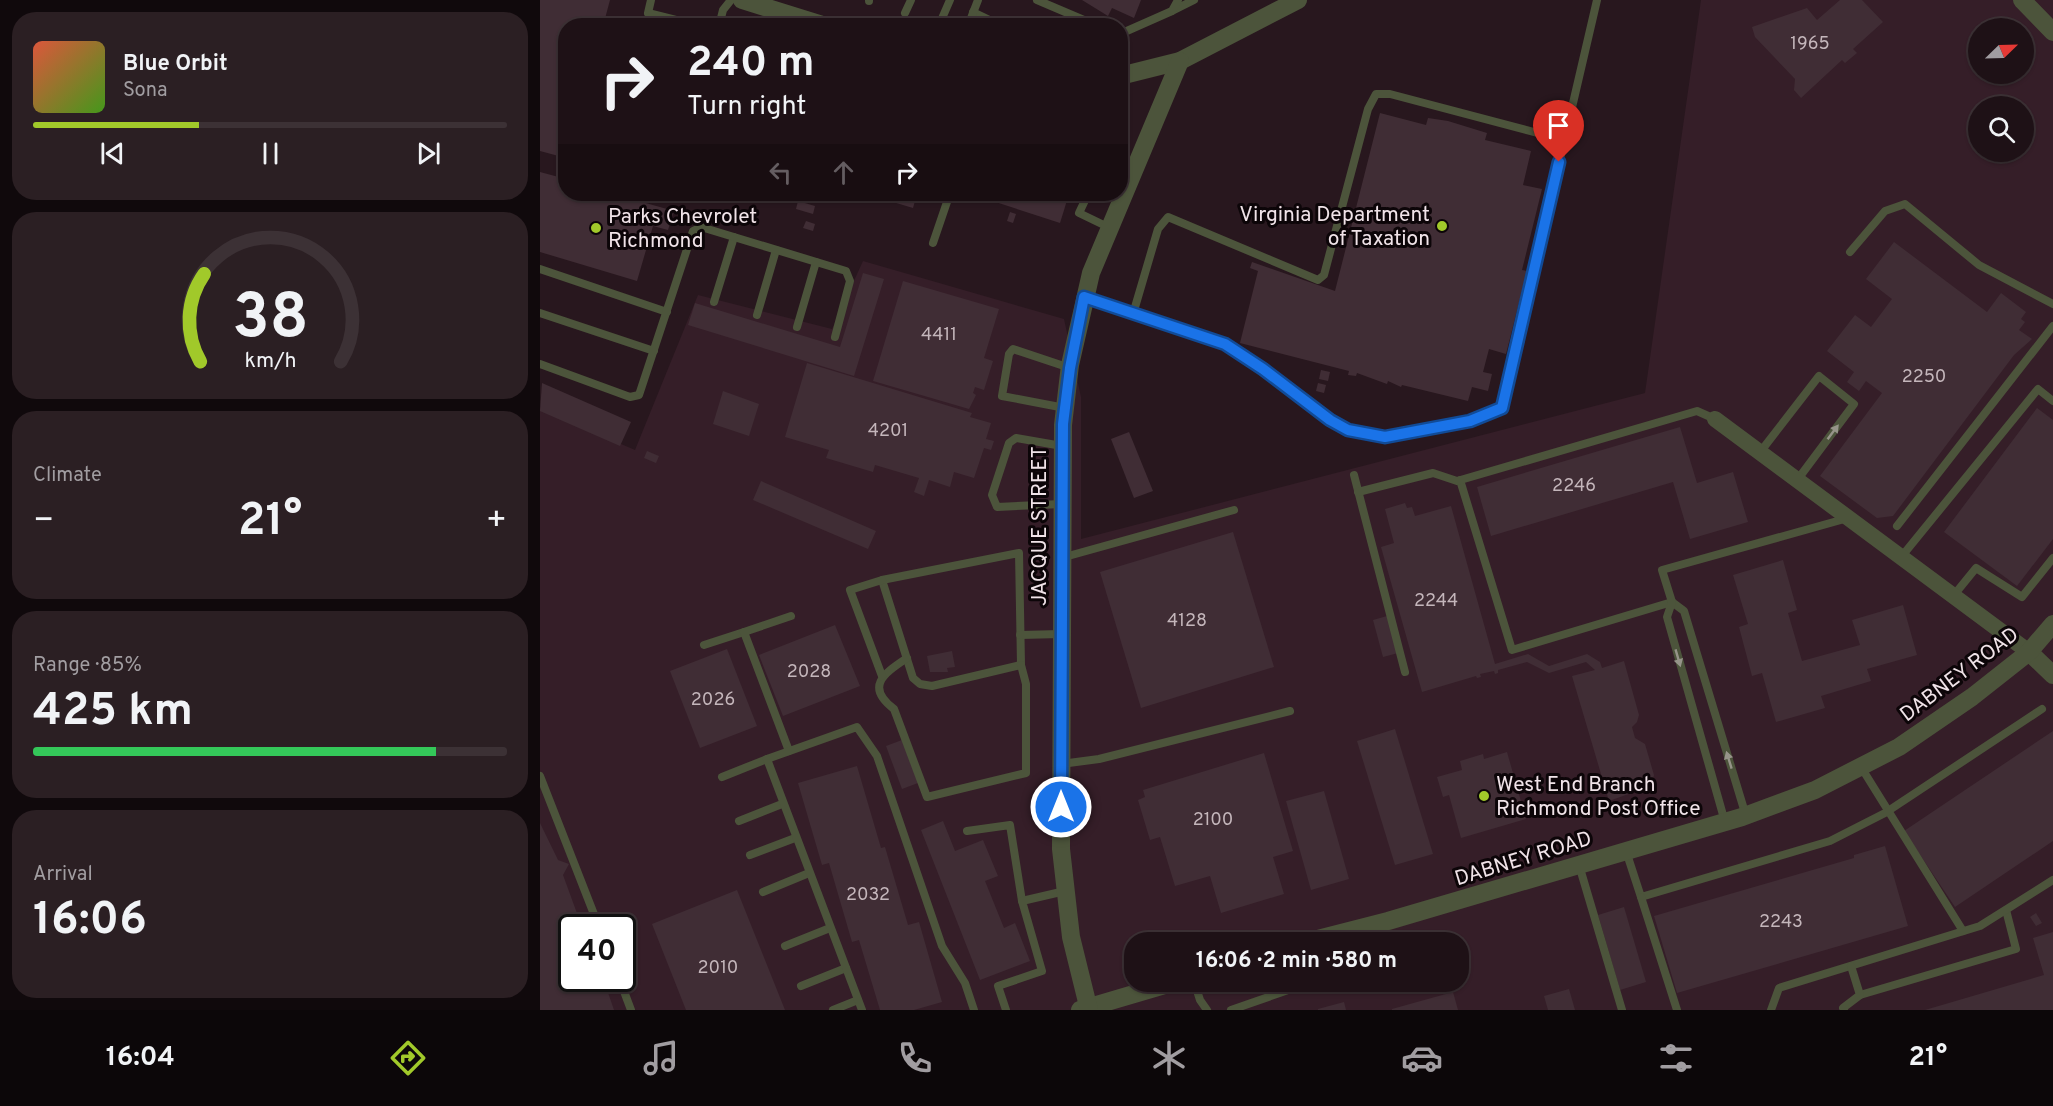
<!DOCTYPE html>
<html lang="en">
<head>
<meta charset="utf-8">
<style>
  body { margin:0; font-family:Overpass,sans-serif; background:#2b1f23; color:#f1f3f6; height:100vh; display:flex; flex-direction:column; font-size:22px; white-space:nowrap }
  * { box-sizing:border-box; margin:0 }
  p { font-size:20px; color:#a19da1 }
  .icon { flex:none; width:33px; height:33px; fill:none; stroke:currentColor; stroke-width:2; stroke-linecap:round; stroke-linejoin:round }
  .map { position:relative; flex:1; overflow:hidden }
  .panel { display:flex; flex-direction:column; gap:12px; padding:12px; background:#10090c; width:540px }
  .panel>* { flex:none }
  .banner { position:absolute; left:18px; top:18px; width:570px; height:183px; border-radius:24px; box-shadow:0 2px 4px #0004,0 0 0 2px #3c3135; background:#1e1116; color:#f1f3f6; overflow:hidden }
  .needle { width:39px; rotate:67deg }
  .controls { position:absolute; left:1428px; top:18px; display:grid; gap:12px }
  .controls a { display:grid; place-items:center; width:66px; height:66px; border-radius:50%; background:#1e1116; box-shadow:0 2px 4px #0004,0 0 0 2px #3c3135; font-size:30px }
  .speed { position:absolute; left:18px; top:914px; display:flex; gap:12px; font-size:30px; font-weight:700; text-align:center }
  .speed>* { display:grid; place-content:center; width:78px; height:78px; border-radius:50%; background:#1e1116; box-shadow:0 2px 4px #0004,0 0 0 2px #3c3135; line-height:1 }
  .speed .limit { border:3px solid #111; border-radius:9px; background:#fff; color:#111 }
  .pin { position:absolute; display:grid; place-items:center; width:51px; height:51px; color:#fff; margin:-62px -26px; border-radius:50% 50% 50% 0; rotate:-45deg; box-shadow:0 0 6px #0007 }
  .pin .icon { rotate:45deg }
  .me { position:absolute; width:66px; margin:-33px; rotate:0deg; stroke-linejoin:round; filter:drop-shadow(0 0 4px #0008) }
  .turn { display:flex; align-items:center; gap:21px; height:126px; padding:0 30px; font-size:27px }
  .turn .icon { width:78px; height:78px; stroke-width:2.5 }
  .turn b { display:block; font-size:42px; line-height:51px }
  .lanes { display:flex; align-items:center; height:57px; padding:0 30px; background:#0003; justify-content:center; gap:30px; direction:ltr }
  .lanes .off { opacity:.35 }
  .big { font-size:45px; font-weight:700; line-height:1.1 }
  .panel .widget { flex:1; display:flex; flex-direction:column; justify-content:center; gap:9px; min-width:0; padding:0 21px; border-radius:24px; background:#2b1f23 }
  .panel .dial { align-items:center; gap:0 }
  .dial svg { height:156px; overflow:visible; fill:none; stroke:#3c3135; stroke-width:7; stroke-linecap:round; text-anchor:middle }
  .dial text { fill:#f1f3f6; stroke:none }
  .song { display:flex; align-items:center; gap:18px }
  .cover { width:72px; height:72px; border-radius:9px; background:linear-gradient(135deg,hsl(10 70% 55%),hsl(100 70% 35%)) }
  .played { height:6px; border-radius:3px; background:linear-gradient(90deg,#a1c92a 35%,#3c3135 35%) }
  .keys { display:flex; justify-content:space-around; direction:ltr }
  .heat { display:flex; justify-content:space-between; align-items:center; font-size:33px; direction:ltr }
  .charge { height:9px; border-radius:4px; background:linear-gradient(90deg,#34c759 85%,#3c3135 0) }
  .trip { position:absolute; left:584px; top:932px; width:345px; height:60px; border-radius:24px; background:#1e1116; box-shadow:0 2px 4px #0004,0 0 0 2px #3c3135; font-weight:700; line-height:60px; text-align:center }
  .tab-bar { display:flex; height:96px; justify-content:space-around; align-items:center; background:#0c0709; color:#a19da1 }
  .tab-bar .icon { width:42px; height:42px }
  .tab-bar .selected { color:#a1c92a }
  .tab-bar b { font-size:27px; color:#f1f3f6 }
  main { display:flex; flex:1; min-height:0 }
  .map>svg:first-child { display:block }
  .built { fill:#351e28; fill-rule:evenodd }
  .building { fill:#402d35 }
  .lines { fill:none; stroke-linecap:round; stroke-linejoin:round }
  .service { stroke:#4c543b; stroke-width:8 }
  .minor { stroke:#4c543b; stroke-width:16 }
  .tertiary { stroke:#4c543b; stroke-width:18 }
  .oneway { fill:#969489 }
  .route-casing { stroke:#114b97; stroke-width:15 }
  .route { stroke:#1a73e8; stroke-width:10 }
  .poi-dot { fill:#a1c92a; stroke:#0c0508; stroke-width:2 }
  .labels { text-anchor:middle; stroke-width:6; stroke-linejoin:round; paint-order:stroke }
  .number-label { font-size:18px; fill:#c4b6bb }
  .poi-label { font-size:21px; fill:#f0e3e8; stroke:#0c0508; text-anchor:start }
  .street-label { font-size:21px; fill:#f0e3e8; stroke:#0c0508 }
</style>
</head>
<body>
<main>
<section class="panel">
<div class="widget">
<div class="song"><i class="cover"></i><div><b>Blue Orbit</b><p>Sona</p></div></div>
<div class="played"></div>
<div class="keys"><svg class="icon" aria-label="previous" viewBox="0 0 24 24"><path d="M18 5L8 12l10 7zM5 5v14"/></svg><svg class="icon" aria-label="pause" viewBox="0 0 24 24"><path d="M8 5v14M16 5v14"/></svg><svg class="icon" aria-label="next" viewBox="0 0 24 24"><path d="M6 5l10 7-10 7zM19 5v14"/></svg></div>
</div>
<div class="widget dial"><svg viewBox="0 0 100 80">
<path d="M14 69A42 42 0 1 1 86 69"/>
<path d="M14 69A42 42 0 0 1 16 24" stroke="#a1c92a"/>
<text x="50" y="56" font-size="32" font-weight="700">38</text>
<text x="50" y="72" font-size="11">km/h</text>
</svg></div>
<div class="widget"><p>Climate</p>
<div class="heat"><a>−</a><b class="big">21°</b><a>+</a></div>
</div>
<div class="widget"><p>Range · 85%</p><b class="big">425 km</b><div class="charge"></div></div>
<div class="widget"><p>Arrival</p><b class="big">16:06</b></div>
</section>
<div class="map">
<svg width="1513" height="1010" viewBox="0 0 1513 1010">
  <rect width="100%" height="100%" fill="#28171e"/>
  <!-- built -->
  <path class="built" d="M1161,0H1513V1010H0V409L95,450L158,295L292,329L323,261L524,319L541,397V539L1105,393ZM1438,28H1484V74H1438ZM1438,106H1484V152H1438ZM32,927H82V978H32ZM594,942H918V981H594Z"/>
  <!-- building -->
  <g class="building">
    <polygon points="0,0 70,0 63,26 26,26 26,158 0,151"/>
    <polygon points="542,0 601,0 594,18 572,8 568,16"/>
    <polygon points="1300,0 1322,0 1343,22 1313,49 1317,53 1305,63 1302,60 1261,98 1254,90 1255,79 1215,37 1212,27 1267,8 1277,20"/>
    <polygon points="1454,99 1462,106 1442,106 1448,100"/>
    <polygon points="840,113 886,125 888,118 908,121 947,133 945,140 991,151 983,185 1002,189 982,270 987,271 966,354 949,349 943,372 952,374 948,391 932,387 928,401 862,385 861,387 848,381 847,384 817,373 816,376 808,375 809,371 700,343 718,271 710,268 712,262 795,291"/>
    <polygon points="0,172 26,179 26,194 74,194 134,211 128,230 113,226 97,281 0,252"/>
    <polygon points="326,194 377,194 373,208"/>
    <polygon points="438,194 529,194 520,223 437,196"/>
    <polygon points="258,201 275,206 273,214 256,209"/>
    <polygon points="470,212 476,214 473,223 467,221"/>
    <polygon points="266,221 275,224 273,231 263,228"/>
    <polygon points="1354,242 1447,312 1461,293 1486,312 1481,319 1485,322 1479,330 1492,339 1474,355 1353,516 1337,518 1280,476 1342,393 1326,381 1319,391 1307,382 1314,372 1287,351 1315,315 1331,327 1352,299 1326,279"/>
    <polygon points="323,273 344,279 314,376 148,325 155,303 300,347"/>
    <polygon points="363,281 459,309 444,358 453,361 444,390 435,387 433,393 436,395 429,409 333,381"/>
    <polygon points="267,363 432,413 430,417 451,423 446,439 454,441 451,450 444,448 434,478 414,472 410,487 389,480 384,496 374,492 379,478 335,465 333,472 286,458 289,450 245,437"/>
    <polygon points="781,370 790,372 788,381 779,379"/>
    <polygon points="2,383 91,422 80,446 0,411"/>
    <polygon points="778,383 786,385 784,393 776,391"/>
    <polygon points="183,391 219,404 209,436 173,424"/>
    <polygon points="1497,408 1513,420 1513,539 1477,586 1404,532"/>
    <polygon points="1140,427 1157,483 1193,472 1208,522 1150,539 1133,482 951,536 937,487"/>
    <polygon points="589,432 613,491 594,498 571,439"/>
    <polygon points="107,451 119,456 116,463 104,458"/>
    <polygon points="221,481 336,531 328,549 213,500"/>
    <polygon points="865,503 867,508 872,507 875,516 911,506 955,664 988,654 1009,666 1047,654 1060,662 1062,668 1084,661 1099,715 1097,722 1092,727 1095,738 1105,744 1114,775 1111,786 1069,801 1032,676 1055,670 1046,662 1009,673 987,662 958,670 958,673 955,674 954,671 940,674 941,677 937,678 936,676 882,692 841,547 854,543 845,509"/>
    <polygon points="693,532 734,667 601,708 560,572"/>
    <polygon points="1243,560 1257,610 1248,613 1262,661 1320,645 1312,620 1363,605 1377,655 1327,669 1331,681 1281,696 1285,708 1236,722 1222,673 1212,676 1199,627 1208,624 1193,575"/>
    <polygon points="847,616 858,653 843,657 833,620"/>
    <polygon points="295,625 320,686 243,716 219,655"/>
    <polygon points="187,649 217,726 160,748 130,671"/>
    <polygon points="412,651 415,667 407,668 408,672 390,672 387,656"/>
    <polygon points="855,729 893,854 855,865 817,741"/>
    <polygon points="1513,731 1513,841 1415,907 1364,831"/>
    <polygon points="362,740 378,783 362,789 346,746"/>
    <polygon points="967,752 986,819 921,838 909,795 903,797 897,777 922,770 920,761 943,754 944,759"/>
    <polygon points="724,753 753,851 733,857 744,894 681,913 670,876 635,886 620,837 610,840 598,800 605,797 603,790"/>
    <polygon points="317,766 341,848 345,847 368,925 379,922 402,1002 374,1010 340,1010 319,940 312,942 289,863 282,865 258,783"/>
    <polygon points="784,791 809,879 771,890 746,801"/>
    <polygon points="403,821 415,851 443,840 458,876 445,881 464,928 475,923 490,961 440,980 381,830"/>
    <polygon points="0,823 18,860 29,864 23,875 42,927 32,927 32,978 63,978 74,1010 0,1010"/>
    <polygon points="1345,846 1368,926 1137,993 1114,916 1314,858 1314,855"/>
    <polygon points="197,890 245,1010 146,1010 112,924"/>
    <polygon points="1084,907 1106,982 1080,990 1058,915"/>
    <polygon points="1496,913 1502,923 1496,926 1490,917"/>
    <polygon points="1513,932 1513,1010 1385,1010 1504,975 1493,938"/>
    <polygon points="1029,989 1035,1010 1008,1010 1004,996"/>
    <polygon points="913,992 918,1010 852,1010 852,1009"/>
    <polygon points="804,1002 806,1010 778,1010 778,1009"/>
  </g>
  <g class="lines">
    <!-- service -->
    <g class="service">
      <polyline points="111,0 108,13 160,26"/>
      <polyline points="497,0 558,26"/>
      <polyline points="329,1 329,0"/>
      <polyline points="632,11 654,0"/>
      <polyline points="433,12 462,26"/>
      <polyline points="365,13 371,0"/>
      <polyline points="400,23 410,0"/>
      <polyline points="179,26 183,10 191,0"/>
      <polyline points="428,26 438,0"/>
      <polyline points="580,34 632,11 638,0"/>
      <polyline points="548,194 539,213 568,227"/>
      <polyline points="393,243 408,199 414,194"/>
      <polyline points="1310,252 1345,211 1365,204 1439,265 1513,304"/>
      <polyline points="0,269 127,312"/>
      <polyline points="545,298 685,344 723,369 790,420 809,431 845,437 931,421 962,408 1057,0"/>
      <polyline points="174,302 194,237"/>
      <polyline points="0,313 114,351"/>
      <polyline points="593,314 618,229 628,217 778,280 784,275 828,109 836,94 850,94 1024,140"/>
      <polyline points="217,315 236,250"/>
      <polyline points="257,327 276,262"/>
      <polyline points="0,364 90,397 99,395 153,231 161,227 306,271 310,281 295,337"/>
      <polyline points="525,408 462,396 469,354 473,349 530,368"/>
      <polyline points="1221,451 1279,376 1314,404 1258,479"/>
      <polyline points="814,475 865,672"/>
      <polyline points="920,480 972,650 1132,602"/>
      <polyline points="818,492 893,473 917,481 1157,411 1175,419"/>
      <polyline points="521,504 457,507 452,495 469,443 476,438 522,446"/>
      <polyline points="1357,526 1513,326"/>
      <polygon points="479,553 481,665 392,686 380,684 373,678 342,580"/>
      <polyline points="1362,556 1498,389 1513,401"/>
      <polyline points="521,558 694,510"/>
      <polyline points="1414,595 1436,568 1482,597 1513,558"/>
      <polyline points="1132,602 1144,611 1206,816"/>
      <polyline points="480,635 521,634"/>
      <polyline points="164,645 204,632"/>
      <path d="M367,658C345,673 324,686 354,709L387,797L486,773V684L481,665"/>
      <polyline points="342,676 310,590 342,580"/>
      <polyline points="249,751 204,632 251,616"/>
      <polyline points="521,764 559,759 750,711"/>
      <polyline points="1321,767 1423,931"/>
      <polyline points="0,776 59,927"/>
      <polyline points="182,777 227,759"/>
      <polyline points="199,821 242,804"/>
      <polyline points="1185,822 1127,617 1132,602 1122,570 1308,518"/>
      <polyline points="427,831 470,825 482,901"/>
      <polyline points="1086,851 1101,897 1290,841 1345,813 1502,709"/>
      <polyline points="210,855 255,838"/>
      <polyline points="1039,865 1082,1010"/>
      <polyline points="223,892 269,873"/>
      <polyline points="1101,897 1137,1010"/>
      <polyline points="245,946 290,928"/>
      <polyline points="79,978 91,1010"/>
      <polyline points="654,981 660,1000 667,1010"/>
      <polyline points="261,986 306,968"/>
      <polyline points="1320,995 1476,949 1466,910"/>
      <polyline points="293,1010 318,1000"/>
      <polyline points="322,1010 227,759 317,727 337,756 402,946 425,983 434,1010"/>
      <polyline points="466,1010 458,986 502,971 482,901 525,891"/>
      <polyline points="691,1010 754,988 761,981"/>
      <polyline points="1231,1010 1239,988 1440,926 1513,880"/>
      <polyline points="1304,1010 1303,1008 1320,995 1311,966"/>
    </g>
    <!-- minor -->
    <polyline class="minor" points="1175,419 1489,652"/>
    <!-- tertiary -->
    <g class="tertiary">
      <polyline points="202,0 286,26"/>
      <polyline points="1482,0 1513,32"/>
      <polyline points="580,76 640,61 758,0"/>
      <polyline points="1489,652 1513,675"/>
      <polyline points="766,942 848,921 1202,817 1275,790 1359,747 1432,697 1489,652 1513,624"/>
      <polyline points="540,1010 638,981"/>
      <polyline points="549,1010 531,937 521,849 523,425 530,365 551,273 640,61"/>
    </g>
  </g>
  <!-- one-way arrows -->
  <defs><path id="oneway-solid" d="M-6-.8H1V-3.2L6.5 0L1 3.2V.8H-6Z" transform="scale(1.5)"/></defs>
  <g class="oneway">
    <use href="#oneway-solid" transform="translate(1293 432) rotate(-53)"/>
    <use href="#oneway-solid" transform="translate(1138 658) rotate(74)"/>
    <use href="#oneway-solid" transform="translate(1189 760) rotate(-107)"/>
  </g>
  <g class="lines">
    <!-- route casing -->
    <g class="route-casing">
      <polyline id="route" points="521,807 523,424 530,368 544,297 685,344 723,369 790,420 808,430 845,437 930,421 962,408 1019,162"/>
    </g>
    <!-- route -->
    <use href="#route" class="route"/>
  </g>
  <!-- markers -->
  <g class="poi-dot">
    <circle cx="902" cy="226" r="6"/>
    <circle cx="56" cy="228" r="6"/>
    <circle cx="944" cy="796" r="6"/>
  </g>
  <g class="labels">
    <!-- number labels -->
    <g class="number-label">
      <text x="1270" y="49">1965</text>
      <text x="399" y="340">4411</text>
      <text x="1384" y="382">2250</text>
      <text x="348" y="436">4201</text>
      <text x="1034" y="491">2246</text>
      <text x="896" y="606">2244</text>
      <text x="647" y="626">4128</text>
      <text x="269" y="677">2028</text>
      <text x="173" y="705">2026</text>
      <text x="673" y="825">2100</text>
      <text x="328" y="900">2032</text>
      <text x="1241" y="927">2243</text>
      <text x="178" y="973">2010</text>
    </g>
    <!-- poi labels -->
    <g class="poi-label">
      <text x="890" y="221" text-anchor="end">Virginia Department<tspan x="890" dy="24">of Taxation</tspan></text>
      <text x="68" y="223">Parks Chevrolet<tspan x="68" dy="24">Richmond</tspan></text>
      <text x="956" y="791">West End Branch<tspan x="956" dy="24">Richmond Post Office</tspan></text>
    </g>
    <!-- street labels -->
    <g class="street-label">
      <text transform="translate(499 526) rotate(-90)" y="7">JACQUE STREET</text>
      <text transform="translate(1419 674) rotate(-37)" y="7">DABNEY ROAD</text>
      <text transform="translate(983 858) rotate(-17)" y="7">DABNEY ROAD</text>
    </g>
  </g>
</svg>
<div class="controls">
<a><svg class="needle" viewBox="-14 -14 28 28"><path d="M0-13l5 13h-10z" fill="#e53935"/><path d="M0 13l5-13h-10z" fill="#a19da1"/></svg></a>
<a><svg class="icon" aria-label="search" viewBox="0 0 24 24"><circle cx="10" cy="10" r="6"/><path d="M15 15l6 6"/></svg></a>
</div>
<div class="speed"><div class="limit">40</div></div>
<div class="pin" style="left:1019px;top:162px;background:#d93025"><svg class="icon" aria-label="arrive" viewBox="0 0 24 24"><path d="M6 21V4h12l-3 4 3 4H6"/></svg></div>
<svg class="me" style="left:521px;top:807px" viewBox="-20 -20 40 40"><circle r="17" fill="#1a73e8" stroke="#fff" stroke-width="3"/><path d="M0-11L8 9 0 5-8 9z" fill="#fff"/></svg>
<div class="trip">16:06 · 2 min · 580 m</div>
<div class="banner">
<div class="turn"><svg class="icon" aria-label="right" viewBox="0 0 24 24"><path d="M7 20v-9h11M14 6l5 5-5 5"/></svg><div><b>240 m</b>Turn right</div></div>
<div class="lanes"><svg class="icon off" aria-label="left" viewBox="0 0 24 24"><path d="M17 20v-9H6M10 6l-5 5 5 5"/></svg><svg class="icon off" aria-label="ahead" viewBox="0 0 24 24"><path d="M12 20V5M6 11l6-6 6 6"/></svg><svg class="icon" aria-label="right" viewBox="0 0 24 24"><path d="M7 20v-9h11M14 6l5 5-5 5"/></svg></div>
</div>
</div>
</main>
<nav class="tab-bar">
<b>16:04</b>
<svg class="icon selected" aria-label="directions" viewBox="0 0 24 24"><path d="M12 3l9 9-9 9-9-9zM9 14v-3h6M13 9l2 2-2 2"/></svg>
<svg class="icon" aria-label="music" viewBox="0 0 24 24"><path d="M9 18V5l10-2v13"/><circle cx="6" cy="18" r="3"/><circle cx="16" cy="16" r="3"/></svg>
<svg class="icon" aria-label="phone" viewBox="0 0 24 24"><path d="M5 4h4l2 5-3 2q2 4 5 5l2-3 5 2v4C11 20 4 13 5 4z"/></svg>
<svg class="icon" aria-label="climate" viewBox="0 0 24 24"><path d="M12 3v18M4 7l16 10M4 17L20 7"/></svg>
<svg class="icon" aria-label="car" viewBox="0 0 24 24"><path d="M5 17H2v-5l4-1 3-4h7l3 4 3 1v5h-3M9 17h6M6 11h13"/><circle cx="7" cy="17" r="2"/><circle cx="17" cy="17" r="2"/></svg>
<svg class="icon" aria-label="filters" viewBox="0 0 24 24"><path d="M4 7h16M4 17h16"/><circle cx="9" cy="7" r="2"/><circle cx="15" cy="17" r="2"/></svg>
<b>21°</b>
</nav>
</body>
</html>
